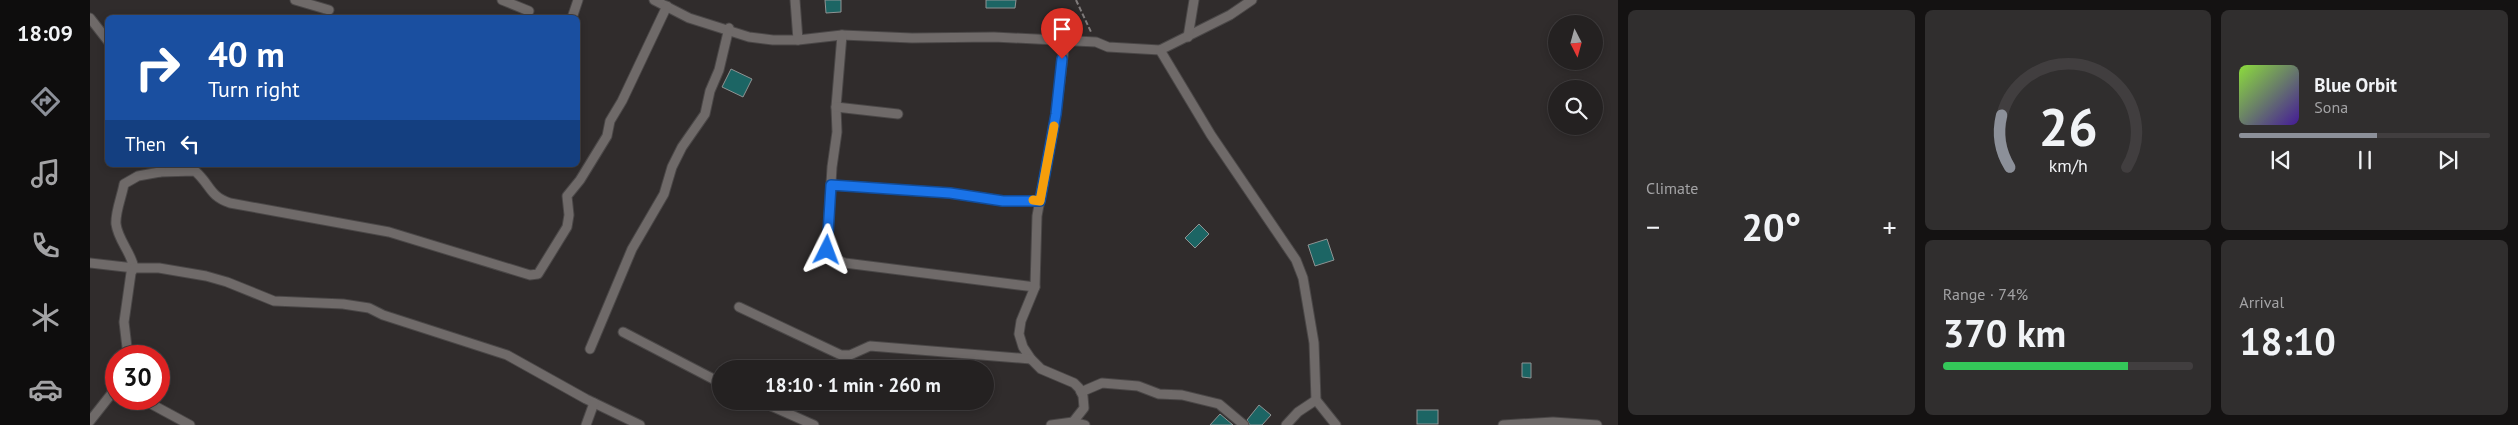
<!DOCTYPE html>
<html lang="en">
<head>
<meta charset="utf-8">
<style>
  body { margin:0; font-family:"PT Sans",sans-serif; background:#302e2e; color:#f1f3f6; height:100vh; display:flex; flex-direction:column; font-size:19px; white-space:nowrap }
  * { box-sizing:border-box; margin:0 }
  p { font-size:16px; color:#a3a3a5 }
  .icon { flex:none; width:28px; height:28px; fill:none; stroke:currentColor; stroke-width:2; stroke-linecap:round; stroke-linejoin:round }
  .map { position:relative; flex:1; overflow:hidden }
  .drawer { display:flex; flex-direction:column; gap:10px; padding:10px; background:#141212; width:900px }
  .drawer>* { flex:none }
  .banner { position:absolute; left:15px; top:15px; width:475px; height:152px; border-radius:8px; box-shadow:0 2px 8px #0003,0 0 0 1px #413e3f; background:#1a4fa0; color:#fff; overflow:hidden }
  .needle { width:32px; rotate:174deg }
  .buttons { position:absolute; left:1458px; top:15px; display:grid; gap:10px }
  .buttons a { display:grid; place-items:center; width:55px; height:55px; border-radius:50%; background:#242121; box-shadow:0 2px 8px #0003,0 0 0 1px #413e3f; font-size:25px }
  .speed { position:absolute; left:15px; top:345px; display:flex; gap:10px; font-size:25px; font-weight:700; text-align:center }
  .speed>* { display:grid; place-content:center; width:65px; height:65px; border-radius:50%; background:#242121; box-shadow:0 2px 8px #0003,0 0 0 1px #413e3f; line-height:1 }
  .speed .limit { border:8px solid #d22; background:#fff; color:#111 }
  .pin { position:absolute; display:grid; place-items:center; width:42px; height:42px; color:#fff; margin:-51px -21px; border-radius:50% 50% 50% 0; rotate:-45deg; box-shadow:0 0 5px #0007 }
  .pin .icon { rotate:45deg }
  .me { position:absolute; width:55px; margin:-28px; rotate:3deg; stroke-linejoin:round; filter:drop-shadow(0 0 4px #0008) }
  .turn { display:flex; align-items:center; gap:18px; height:105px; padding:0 20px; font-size:22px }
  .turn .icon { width:65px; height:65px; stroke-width:2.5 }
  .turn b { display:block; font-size:35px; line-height:42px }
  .then { display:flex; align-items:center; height:48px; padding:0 20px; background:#0003; gap:10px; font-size:19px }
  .big { font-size:38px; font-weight:800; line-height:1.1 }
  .drawer .widget { flex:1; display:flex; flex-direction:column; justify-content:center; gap:8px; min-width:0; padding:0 18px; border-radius:8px; background:#302e2e }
  .drawer .dial { align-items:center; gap:0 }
  .dial svg { height:130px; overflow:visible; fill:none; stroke:#413e3f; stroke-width:7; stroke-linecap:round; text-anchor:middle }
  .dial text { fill:#f1f3f6; stroke:none }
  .song { display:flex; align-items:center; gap:15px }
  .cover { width:60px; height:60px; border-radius:8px; background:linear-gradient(135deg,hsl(90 70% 55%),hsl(260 70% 35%)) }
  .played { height:5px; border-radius:2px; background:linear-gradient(90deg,#8c9099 55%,#413e3f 55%) }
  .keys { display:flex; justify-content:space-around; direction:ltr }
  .heat { display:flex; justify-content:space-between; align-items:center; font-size:28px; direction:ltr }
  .charge { height:8px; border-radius:4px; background:linear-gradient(90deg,#34c759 74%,#413e3f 0) }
  .drawer .tiles { flex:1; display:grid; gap:10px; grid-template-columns:repeat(3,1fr) }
  .widget:first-child { grid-row:span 2 }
  .trip { position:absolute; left:622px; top:360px; width:282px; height:50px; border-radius:25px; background:#242121; box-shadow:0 2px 8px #0003,0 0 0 1px #413e3f; font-weight:800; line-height:50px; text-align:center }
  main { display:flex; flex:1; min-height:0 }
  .tabs { display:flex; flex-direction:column; width:90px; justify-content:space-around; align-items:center; background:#0e0d0d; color:#a3a3a5 }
  .tabs .icon { width:35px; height:35px }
  .tabs .selected { color:#8c9099 }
  .tabs b { font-size:22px; color:#f1f3f6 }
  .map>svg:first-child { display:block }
  .building { fill:#1c6564; stroke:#8e9393 }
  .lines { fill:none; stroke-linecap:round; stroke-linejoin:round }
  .street-casing { stroke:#4a4747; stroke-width:11 }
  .path { stroke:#807c7c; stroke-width:2; stroke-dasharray:5 2.5; stroke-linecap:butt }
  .street { stroke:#6f6a69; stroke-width:9 }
  .route-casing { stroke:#114b97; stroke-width:12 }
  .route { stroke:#1a73e8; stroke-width:9 }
  .slow { stroke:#f59e0b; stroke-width:9 }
</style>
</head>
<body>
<main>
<nav class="tabs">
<b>18:09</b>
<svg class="icon selected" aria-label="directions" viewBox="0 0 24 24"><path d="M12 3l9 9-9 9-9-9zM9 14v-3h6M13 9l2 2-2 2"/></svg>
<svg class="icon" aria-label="music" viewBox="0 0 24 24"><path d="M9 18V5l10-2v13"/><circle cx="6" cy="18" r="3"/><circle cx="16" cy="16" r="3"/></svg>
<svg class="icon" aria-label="phone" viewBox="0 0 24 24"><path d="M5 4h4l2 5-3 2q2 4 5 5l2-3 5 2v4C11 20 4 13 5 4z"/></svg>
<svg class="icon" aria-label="climate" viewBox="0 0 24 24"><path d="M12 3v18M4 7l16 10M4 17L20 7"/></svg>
<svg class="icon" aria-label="car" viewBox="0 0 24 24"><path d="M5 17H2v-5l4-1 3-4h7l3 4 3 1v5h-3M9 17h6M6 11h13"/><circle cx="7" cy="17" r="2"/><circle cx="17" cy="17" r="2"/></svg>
</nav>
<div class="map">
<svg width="1528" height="425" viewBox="0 0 1528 425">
  <rect width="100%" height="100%" fill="#302c2c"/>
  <!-- building -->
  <g class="building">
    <polygon points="735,0 751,0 751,12 736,13"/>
    <polygon points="896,0 926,0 925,8 896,8"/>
    <polygon points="641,69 662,79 653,97 632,87"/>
    <polygon points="1109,224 1119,234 1105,248 1095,238"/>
    <polygon points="1237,239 1244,260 1225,266 1218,245"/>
    <polygon points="1432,363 1441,363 1441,378 1432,377"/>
    <polygon points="1169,405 1181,415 1172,425 1160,425 1157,420"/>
    <rect x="1327" y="410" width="21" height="14"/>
    <polygon points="1130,414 1143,425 1120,425"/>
  </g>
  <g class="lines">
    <!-- street casing -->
    <g class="street-casing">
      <g id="street">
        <polyline points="205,0 239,10"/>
        <polyline points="412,0 439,11"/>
        <polyline points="564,0 599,18 659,37 683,40 708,40 752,35 822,38 904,37 1006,42 1018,47 1070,50 1140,15 1162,0"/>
        <polyline points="705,0 708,40"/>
        <polyline points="0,18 18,41"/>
        <polyline points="482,18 488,0"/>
        <polyline points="752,35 746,107 747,132 742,167 737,250 740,257 755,263 945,287"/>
        <polyline points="1098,37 1104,0"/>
        <polyline points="975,40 966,114 947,216 945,287 931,321 929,334 933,347 941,359 951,369 984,383 989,388 993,396 994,408 983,422"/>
        <polyline points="1070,50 1121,135 1206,260 1213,278 1224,343 1226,400 1246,425"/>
        <polyline points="746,107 808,114"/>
        <path d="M70,172L105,171C121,185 119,196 140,203L299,232L440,275L448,274L477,227L479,215L477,196L490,180L517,136L520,121L532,101L577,6"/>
        <polyline points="741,185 860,193 913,201 950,201"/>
        <path d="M0,263L44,268C41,252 28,240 26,224C25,212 32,196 34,184L48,176L70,172L72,165"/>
        <polyline points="649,307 751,355 760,355 780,346 941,359"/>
        <polyline points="533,332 631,383"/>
        <polyline points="500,349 542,249 574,194 582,167 592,147 615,114 620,91 629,70 639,28"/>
        <polyline points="38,356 34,322 41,273 44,268 69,268 116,276 137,282 184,301 253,304 279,308 293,315 417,355 496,399 550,425"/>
        <polyline points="991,392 1012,383 1048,386 1069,394 1092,395 1129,404 1154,425"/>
        <polyline points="52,399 100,425"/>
        <polyline points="670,401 724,425"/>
        <polyline points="0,421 26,388"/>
        <polyline points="496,425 504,403"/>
        <polyline points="961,425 983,422 995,425"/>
        <polyline points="1196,425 1208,412 1226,400"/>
        <polyline points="1413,425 1463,422 1507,425"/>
      </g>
    </g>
    <!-- path -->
    <polyline class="path" points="986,0 1001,32"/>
    <!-- street -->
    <use href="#street" class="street"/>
  </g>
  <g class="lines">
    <!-- route casing -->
    <g class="route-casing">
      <polyline id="route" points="737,250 741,185 860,193 913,201 950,201 966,114 972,59"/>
    </g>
    <!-- route -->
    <use href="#route" class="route"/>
    <!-- slow -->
    <polyline class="slow" points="943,200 950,201 964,126"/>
  </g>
</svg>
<div class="buttons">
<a><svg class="needle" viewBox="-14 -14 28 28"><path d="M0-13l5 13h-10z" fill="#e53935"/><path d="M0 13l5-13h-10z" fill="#a3a3a5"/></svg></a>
<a><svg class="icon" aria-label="search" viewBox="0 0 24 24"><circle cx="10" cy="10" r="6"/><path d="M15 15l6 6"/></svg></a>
</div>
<div class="speed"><div class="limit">30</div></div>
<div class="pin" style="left:972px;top:59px;background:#d93025"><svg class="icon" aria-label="arrive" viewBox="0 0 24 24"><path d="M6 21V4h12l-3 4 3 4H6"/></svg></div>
<svg class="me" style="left:737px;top:250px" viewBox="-20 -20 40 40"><path d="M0-17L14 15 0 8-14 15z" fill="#1a73e8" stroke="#fff" stroke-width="4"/></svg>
<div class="trip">18:10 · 1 min · 260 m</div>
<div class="banner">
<div class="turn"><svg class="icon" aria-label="right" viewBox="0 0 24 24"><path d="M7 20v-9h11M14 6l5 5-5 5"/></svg><div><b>40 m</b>Turn right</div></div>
<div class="then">Then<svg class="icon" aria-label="left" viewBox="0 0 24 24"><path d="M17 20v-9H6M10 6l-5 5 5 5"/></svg></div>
</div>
</div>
<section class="drawer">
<div class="tiles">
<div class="widget"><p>Climate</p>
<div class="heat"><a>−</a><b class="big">20°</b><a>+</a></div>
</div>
<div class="widget dial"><svg viewBox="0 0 100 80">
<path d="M14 69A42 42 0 1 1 86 69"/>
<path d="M14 69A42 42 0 0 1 9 37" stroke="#8c9099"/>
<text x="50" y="56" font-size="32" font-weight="700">26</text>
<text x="50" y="72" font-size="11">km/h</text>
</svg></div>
<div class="widget">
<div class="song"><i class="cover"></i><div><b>Blue Orbit</b><p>Sona</p></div></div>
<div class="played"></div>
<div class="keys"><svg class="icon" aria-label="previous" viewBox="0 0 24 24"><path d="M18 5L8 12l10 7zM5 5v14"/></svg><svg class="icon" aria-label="pause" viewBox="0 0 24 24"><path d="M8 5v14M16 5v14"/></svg><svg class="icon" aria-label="next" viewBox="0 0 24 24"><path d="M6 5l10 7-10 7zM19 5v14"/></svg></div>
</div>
<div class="widget"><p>Range · 74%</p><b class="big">370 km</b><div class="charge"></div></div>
<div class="widget"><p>Arrival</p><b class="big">18:10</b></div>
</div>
</section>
</main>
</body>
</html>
